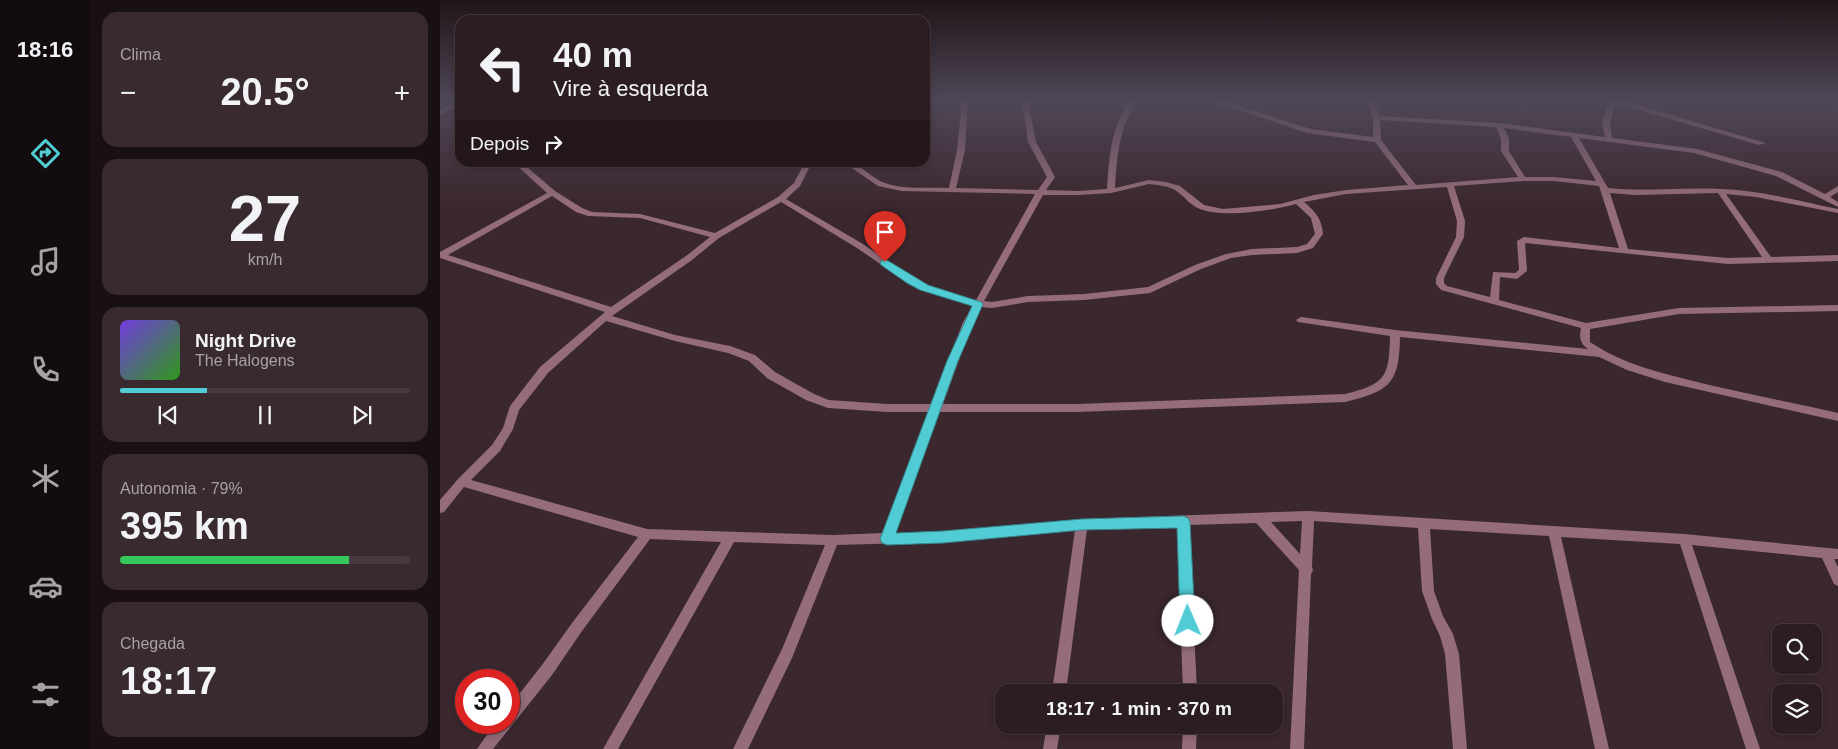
<!DOCTYPE html>
<html lang="pt">
<head>
<meta charset="utf-8">
<style>
  body { margin:0; font-family:Helvetica,sans-serif; background:#382a2f; color:#f1f3f6; height:100vh; display:flex; flex-direction:column; font-size:19px; white-space:nowrap }
  * { box-sizing:border-box; margin:0 }
  p { font-size:16px; color:#a6a2a5 }
  .icon { flex:none; width:28px; height:28px; fill:none; stroke:currentColor; stroke-width:2; stroke-linecap:round; stroke-linejoin:round }
  .map { position:relative; flex:1; overflow:hidden }
  .details { display:flex; flex-direction:column; gap:12px; padding:12px; background:#181013; width:350px }
  .details>* { flex:none }
  .guide { position:absolute; left:15px; top:15px; width:475px; height:152px; border-radius:15px; box-shadow:0 2px 8px #0003,0 0 0 1px #483b40; background:#2c1d22; color:#f1f3f6; overflow:hidden }
  .fabs { position:absolute; left:1332px; top:624px; display:grid; gap:10px }
  .fabs a { display:grid; place-items:center; width:50px; height:50px; border-radius:10px; background:#2c1d22; box-shadow:0 2px 8px #0003,0 0 0 1px #483b40; font-size:25px }
  .speed { position:absolute; left:15px; top:669px; display:flex; gap:10px; font-size:25px; font-weight:700; text-align:center }
  .speed>* { display:grid; place-content:center; width:65px; height:65px; border-radius:50%; background:#2c1d22; box-shadow:0 2px 8px #0003,0 0 0 1px #483b40; line-height:1 }
  .speed .limit { border:8px solid #d22; background:#fff; color:#111 }
  .pin { position:absolute; display:grid; place-items:center; width:42px; height:42px; color:#fff; margin:-51px -21px; border-radius:50% 50% 50% 0; rotate:-45deg; box-shadow:0 0 5px #0007 }
  .pin .icon { rotate:45deg }
  .me { position:absolute; width:55px; margin:-28px; rotate:359deg; stroke-linejoin:round; filter:drop-shadow(0 0 4px #0008) }
  .turn { display:flex; align-items:center; gap:18px; height:105px; padding:0 15px; font-size:22px }
  .turn .icon { width:65px; height:65px; stroke-width:2.5 }
  .turn b { display:block; font-size:35px; line-height:42px }
  .then { display:flex; align-items:center; height:48px; padding:0 15px; background:#0003; gap:10px; font-size:19px }
  .big { font-size:38px; font-weight:600; line-height:1.1 }
  .details .widget { flex:1; display:flex; flex-direction:column; justify-content:center; gap:8px; min-width:0; padding:0 18px; border-radius:15px; background:#382a2f }
  .details .dial { align-items:center; gap:0 }
  .dial b { font-size:65px; line-height:1 }
  .song { display:flex; align-items:center; gap:15px }
  .cover { width:60px; height:60px; border-radius:8px; background:linear-gradient(135deg,hsl(260 70% 55%),hsl(110 70% 35%)) }
  .played { height:5px; border-radius:2px; background:linear-gradient(90deg,#51ccd4 30%,#483b40 30%) }
  .keys { display:flex; justify-content:space-around; direction:ltr }
  .heat { display:flex; justify-content:space-between; align-items:center; font-size:28px; direction:ltr }
  .charge { height:8px; border-radius:4px; background:linear-gradient(90deg,#34c759 79%,#483b40 0) }
  .trip { position:absolute; left:555px; top:684px; width:288px; height:50px; border-radius:15px; background:#2c1d22; box-shadow:0 2px 8px #0003,0 0 0 1px #483b40; font-weight:600; line-height:50px; text-align:center }
  main { display:flex; flex:1; min-height:0 }
  .dock { display:flex; flex-direction:column; width:90px; justify-content:space-around; align-items:center; background:#120c0e; color:#a6a2a5 }
  .dock .icon { width:35px; height:35px }
  .dock .on { color:#51ccd4 }
  .dock b { font-size:22px; color:#f1f3f6 }
  .map>svg:first-child { display:block }
  .lines { fill:none; stroke-linecap:round; stroke-linejoin:round }
  .street { fill:#946c7a; fill-rule:evenodd }
  .route { fill:#51ccd4; stroke:#35858a }
</style>
</head>
<body>
<main>
<nav class="dock">
<b>18:16</b>
<svg class="icon on" aria-label="directions" viewBox="0 0 24 24"><path d="M12 3l9 9-9 9-9-9zM9 14v-3h6M13 9l2 2-2 2"/></svg>
<svg class="icon" aria-label="music" viewBox="0 0 24 24"><path d="M9 18V5l10-2v13"/><circle cx="6" cy="18" r="3"/><circle cx="16" cy="16" r="3"/></svg>
<svg class="icon" aria-label="phone" viewBox="0 0 24 24"><path d="M5 4h4l2 5-3 2q2 4 5 5l2-3 5 2v4C11 20 4 13 5 4z"/></svg>
<svg class="icon" aria-label="climate" viewBox="0 0 24 24"><path d="M12 3v18M4 7l16 10M4 17L20 7"/></svg>
<svg class="icon" aria-label="car" viewBox="0 0 24 24"><path d="M5 17H2v-5l4-1 3-4h7l3 4 3 1v5h-3M9 17h6M6 11h13"/><circle cx="7" cy="17" r="2"/><circle cx="17" cy="17" r="2"/></svg>
<svg class="icon" aria-label="filters" viewBox="0 0 24 24"><path d="M4 7h16M4 17h16"/><circle cx="9" cy="7" r="2"/><circle cx="15" cy="17" r="2"/></svg>
</nav>
<section class="details">
<div class="widget"><p>Clima</p>
<div class="heat"><a>−</a><b class="big">20.5°</b><a>+</a></div>
</div>
<div class="widget dial"><b>27</b><p>km/h</p></div>
<div class="widget">
<div class="song"><i class="cover"></i><div><b>Night Drive</b><p>The Halogens</p></div></div>
<div class="played"></div>
<div class="keys"><svg class="icon" aria-label="previous" viewBox="0 0 24 24"><path d="M18 5L8 12l10 7zM5 5v14"/></svg><svg class="icon" aria-label="pause" viewBox="0 0 24 24"><path d="M8 5v14M16 5v14"/></svg><svg class="icon" aria-label="next" viewBox="0 0 24 24"><path d="M6 5l10 7-10 7zM19 5v14"/></svg></div>
</div>
<div class="widget"><p>Autonomia · 79%</p><b class="big">395 km</b><div class="charge"></div></div>
<div class="widget"><p>Chegada</p><b class="big">18:17</b></div>
</section>
<div class="map">
<svg width="1398" height="749" viewBox="0 0 1398 749">
  <rect width="100%" height="100%" fill="#3b272e"/>
  <g class="lines">
    <!-- street -->
    <g class="street">
      <polygon points="20,100 20,105 0,115 0,110"/>
      <path d="M522,100H528L525,150L516,188L598,190L607,177L588,142L582,100H588L596,142L615,177L606,190L638,191L667,189C669,157 671,127 690,100H697C679,127 677,156 675,188L709,180L726,182L740,186L764,205L783,209L840,204L874,195L906,190L968,185L935,142L867,133L769,100H780L871,129L933,137V118L927,100H934L939,116L1059,123L1165,137L1162,123L1169,100H1181L1326,143L1319,145L1175,103L1170,123L1172,138L1257,149L1342,172L1385,194L1398,186V192L1390,197L1398,202V207L1336,176L1254,153L1139,138L1168,188C1205,192 1242,187 1280,189C1319,190 1359,201 1398,209V213L1316,197L1286,194L1331,257L1398,255V261L1288,264L1085,243L1087,271L1077,279L1060,277L1059,300L1146,323L1239,308L1398,305V311L1239,314L1150,329V342C1181,363 1217,372 1253,381C1301,393 1350,402 1398,413V421L1225,382L1187,370L1159,357L960,337C959,384 950,391 905,402L637,412H500L455,533L503,532L642,519L868,511L1244,534L1398,549V559H1394L1398,567V586L1394,584L1382,558L1252,545L1320,749H1306L1240,544L1121,537L1169,749H1155L1109,536L990,529L994,591L1003,616L1013,634L1019,654L1027,749H1013L1005,654L1000,636L992,619L982,591L978,528L874,521L872,567L873,570L871,574L864,749H850L859,570L816,523L749,525L757,692H743L737,526L647,529L626,692H612L635,530L503,542L397,545L352,658L308,749H293L342,649L385,545L294,542L178,749H163L281,542L210,539L142,631L112,675L53,749H37L56,722H69V707L102,665L132,623L198,537L24,487L4,512L0,513V500L18,479L52,445L63,428L70,406L100,367L165,312L0,258V252L107,193L73,162H81L115,191L142,208L152,212L200,214L275,233L338,197L354,183L365,162H372L360,186L346,199L423,244L474,279L487,286L536,300L595,194L462,191L438,186L403,162C420,162 429,177 445,183C465,190 488,187 509,188L517,150ZM940,120L1056,127L1061,139V151L1078,177L976,185L941,140ZM1064,128L1131,137L1156,181L1114,177H1085L1069,151V139ZM1083,181H1114L1159,186L1179,248L1084,237L1077,241L1079,270L1075,273L1053,272L1050,297L1007,286L1004,283V278L1024,237L1025,221L1014,186ZM709,184C718,185 728,186 735,190C744,196 751,206 760,209C784,218 831,211 856,204L871,218L875,234L867,244L857,247L812,249L786,254L755,265L708,287L644,294L588,296L552,302L544,301L603,195H638L671,193ZM1007,187L1017,221L1016,237L996,278V284L1001,290L1141,328C1139,337 1140,344 1148,349L955,330L861,317L856,320L858,322L950,336C949,377 946,384 905,394L637,404H503L533,322L541,307L552,308L588,302L644,300L710,293L761,269L791,258L812,255L857,253L873,248L883,234C882,219 875,211 864,202L906,194ZM1170,193L1195,195L1278,193L1322,257L1288,258L1188,249ZM112,196L136,212L148,216L200,218L270,237L246,256L171,307L8,255ZM341,202L417,248L468,283L481,290L533,306L523,322L492,404H447L389,400L374,394L335,372L315,355L290,346L235,335L172,316L252,260L279,238ZM166,321L235,341L288,353L309,361L327,378L366,400L388,408L447,412H489L443,533L393,535L207,529L31,480L60,451L73,429L79,410L108,373ZM862,521L860,554L831,522Z"/>
      <polygon points="607,725 621,725 617,749 603,749"/>
      <polygon points="743,725 757,725 756,749 742,749"/>
    </g>
  </g>
  <!-- sky -->
  <linearGradient id="sky" x2="0" y2="1"><stop stop-color="#201519"/><stop offset="0.49" stop-color="#4f4757"/><stop offset="1" stop-color="#4f4757" stop-opacity="0"/></linearGradient>
  <rect width="1398" height="205" fill="url(#sky)"/>
  <!-- route -->
  <polygon class="route" points="445,259 488,285 541,302 543,304 518,361 456,533 503,531 642,519 743,516 748,518 750,522 755,621 753,626 748,628 742,626 740,621 737,528 642,530 503,543 447,545 442,543 440,539 507,361 532,306 480,290 467,283 441,265 440,262"/>
</svg>
<div class="fabs">
<a><svg class="icon" aria-label="search" viewBox="0 0 24 24"><circle cx="10" cy="10" r="6"/><path d="M15 15l6 6"/></svg></a>
<a><svg class="icon" aria-label="layers" viewBox="0 0 24 24"><path d="M12 4l9 5-9 5-9-5zM3 14l9 5 9-5"/></svg></a>
</div>
<div class="speed"><div class="limit">30</div></div>
<div class="pin" style="left:445px;top:262px;background:#d93025"><svg class="icon" aria-label="arrive" viewBox="0 0 24 24"><path d="M6 21V4h12l-3 4 3 4H6"/></svg></div>
<svg class="me" style="left:748px;top:621px" viewBox="-20 -20 40 40"><circle r="19" fill="#fff"/><path d="M0-13L10 11 0 6-10 11z" fill="#51ccd4"/></svg>
<div class="trip">18:17 · 1 min · 370 m</div>
<div class="guide">
<div class="turn"><svg class="icon" aria-label="left" viewBox="0 0 24 24"><path d="M17 20v-9H6M10 6l-5 5 5 5"/></svg><div><b>40 m</b>Vire à esquerda</div></div>
<div class="then">Depois<svg class="icon" aria-label="right" viewBox="0 0 24 24"><path d="M7 20v-9h11M14 6l5 5-5 5"/></svg></div>
</div>
</div>
</main>
</body>
</html>
